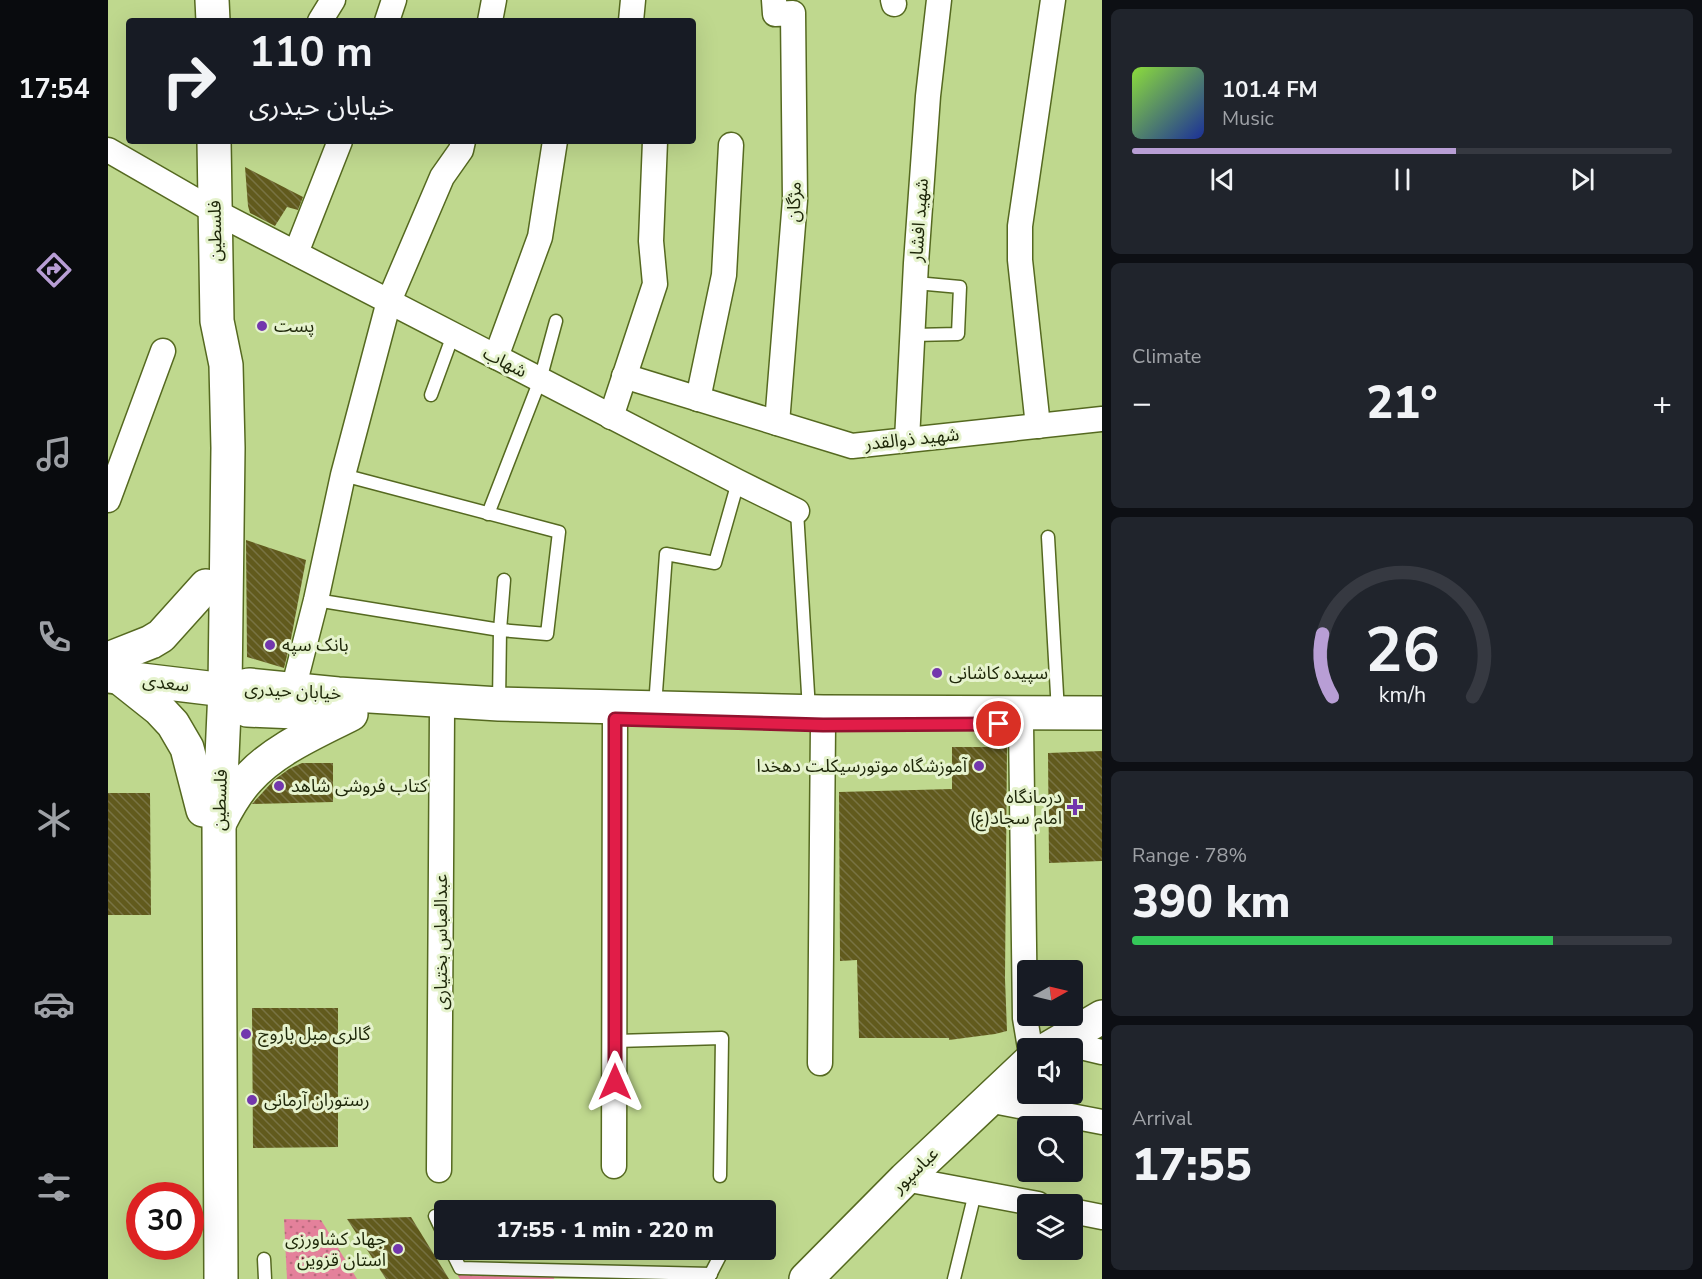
<!DOCTYPE html>
<html lang="en">
<head>
<meta charset="utf-8">
<style>
  body { margin:0; font-family:"Nunito Sans","Noto Sans Arabic",sans-serif; background:#20242c; color:#f1f3f6; height:100vh; display:flex; flex-direction:column; font-size:22px; white-space:nowrap }
  * { box-sizing:border-box; margin:0 }
  p { font-size:20px; color:#9ea1a6 }
  .icon { flex:none; width:33px; height:33px; fill:none; stroke:currentColor; stroke-width:2; stroke-linecap:round; stroke-linejoin:round }
  .map { position:relative; flex:1; overflow:hidden }
  .sheet { display:flex; flex-direction:column; gap:9px; padding:9px; background:#0d0f14; width:600px }
  .sheet>* { flex:none }
  .guide { position:absolute; left:18px; top:18px; width:570px; height:126px; border-radius:6px; box-shadow:0 6px 24px #0002; background:#171b24; color:#f1f3f6; overflow:hidden }
  .needle { width:39px; rotate:82deg }
  .buttons { position:absolute; left:909px; top:960px; display:grid; gap:12px }
  .buttons a { display:grid; place-items:center; width:66px; height:66px; border-radius:6px; background:#171b24; box-shadow:0 6px 24px #0002; font-size:30px }
  .speed { position:absolute; left:18px; top:1182px; display:flex; gap:12px; font-size:30px; font-weight:700; text-align:center }
  .speed>* { display:grid; place-content:center; width:78px; height:78px; border-radius:50%; background:#171b24; box-shadow:0 6px 24px #0002; line-height:1 }
  .speed .limit { border:9px solid #d22; background:#fff; color:#111 }
  .pin { position:absolute; display:grid; place-items:center; width:51px; height:51px; color:#fff; margin:-26px; border:3px solid #fff; border-radius:50%; box-shadow:0 2px 6px #0007 }
  .me { position:absolute; width:66px; margin:-33px; rotate:0deg; stroke-linejoin:round; filter:drop-shadow(0 0 4px #0008) }
  .turn { display:flex; align-items:center; gap:21px; height:126px; padding:0 24px; font-size:27px }
  .turn .icon { width:78px; height:78px; stroke-width:2.5 }
  .turn b { display:block; font-size:42px; line-height:51px }
  .big { font-size:45px; font-weight:800; line-height:1.1 }
  .sheet .card { flex:1; display:flex; flex-direction:column; justify-content:center; gap:9px; min-width:0; padding:0 21px; border-radius:9px; background:#20242c }
  .sheet .dial { align-items:center; gap:0 }
  .dial svg { height:156px; overflow:visible; fill:none; stroke:#363941; stroke-width:7; stroke-linecap:round; text-anchor:middle }
  .dial text { fill:#f1f3f6; stroke:none }
  .song { display:flex; align-items:center; gap:18px }
  .cover { width:72px; height:72px; border-radius:9px; background:linear-gradient(135deg,hsl(90 70% 55%),hsl(230 70% 35%)) }
  .played { height:6px; border-radius:3px; background:linear-gradient(90deg,#b89ed5 60%,#363941 60%) }
  .keys { display:flex; justify-content:space-around; direction:ltr }
  .heat { display:flex; justify-content:space-between; align-items:center; font-size:33px; direction:ltr }
  .charge { height:9px; border-radius:4px; background:linear-gradient(90deg,#34c759 78%,#363941 0) }
  .trip { position:absolute; left:326px; top:1200px; width:342px; height:60px; border-radius:6px; background:#171b24; box-shadow:0 6px 24px #0002; font-weight:800; line-height:60px; text-align:center }
  main { display:flex; flex:1; min-height:0 }
  .menu { display:flex; flex-direction:column; width:108px; justify-content:space-around; align-items:center; background:#090b0e; color:#9ea1a6 }
  .menu .icon { width:42px; height:42px }
  .menu .on { color:#b89ed5 }
  .menu b { font-size:27px; color:#f1f3f6 }
  .map>svg:first-child { display:block }
  .grass { fill:url(#grass-dots) }
  .building { fill:url(#building-back-hatch) }
  .lines { fill:none; stroke-linecap:round; stroke-linejoin:round }
  .lane-casing { stroke:#556920; stroke-width:15 }
  .street-casing { stroke:#556920; stroke-width:27 }
  .secondary-casing { stroke:#556920; stroke-width:36 }
  .lane { stroke:#fff; stroke-width:12 }
  .street { stroke:#fff; stroke-width:24 }
  .secondary { stroke:#fff; stroke-width:33 }
  .route-casing { stroke:#92132f; stroke-width:15 }
  .route { stroke:#e11d48; stroke-width:10 }
  .poi-dot { fill:#7337ad; stroke:#e6f3ce; stroke-width:2 }
  .labels { text-anchor:middle; stroke-width:6; stroke-linejoin:round; paint-order:stroke }
  .street-label { font-size:18px; fill:#1d2608; stroke:#e6f3ce }
  .poi-label { font-size:18px; fill:#1d2608; stroke:#e6f3ce; text-anchor:start }
</style>
</head>
<body>
<main>
<nav class="menu">
<b>17:54</b>
<svg class="icon on" aria-label="directions" viewBox="0 0 24 24"><path d="M12 3l9 9-9 9-9-9zM9 14v-3h6M13 9l2 2-2 2"/></svg>
<svg class="icon" aria-label="music" viewBox="0 0 24 24"><path d="M9 18V5l10-2v13"/><circle cx="6" cy="18" r="3"/><circle cx="16" cy="16" r="3"/></svg>
<svg class="icon" aria-label="phone" viewBox="0 0 24 24"><path d="M5 4h4l2 5-3 2q2 4 5 5l2-3 5 2v4C11 20 4 13 5 4z"/></svg>
<svg class="icon" aria-label="climate" viewBox="0 0 24 24"><path d="M12 3v18M4 7l16 10M4 17L20 7"/></svg>
<svg class="icon" aria-label="car" viewBox="0 0 24 24"><path d="M5 17H2v-5l4-1 3-4h7l3 4 3 1v5h-3M9 17h6M6 11h13"/><circle cx="7" cy="17" r="2"/><circle cx="17" cy="17" r="2"/></svg>
<svg class="icon" aria-label="filters" viewBox="0 0 24 24"><path d="M4 7h16M4 17h16"/><circle cx="9" cy="7" r="2"/><circle cx="15" cy="17" r="2"/></svg>
</nav>
<div class="map">
<svg width="994" height="1279" viewBox="0 0 994 1279">
  <defs>
    <pattern id="grass-dots" width="8" height="8" patternUnits="userSpaceOnUse" patternTransform="scale(1.5)"><rect width="8" height="8" fill="#e4819b"/><path d="M2 2h.1M6 6h.1" fill="none" stroke="#b8697c" stroke-width="1.8" stroke-linecap="round"/></pattern>
    <pattern id="building-back-hatch" width="6" height="6" patternUnits="userSpaceOnUse" patternTransform="scale(1.5)"><rect width="6" height="6" fill="#615a1d"/><path d="M-1 5l2 2M0 0l6 6M5-1l2 2" fill="none" stroke="#787343"/></pattern>
  </defs>
  <rect width="100%" height="100%" fill="#bfd88e"/>
  <!-- grass -->
  <g class="grass">
    <polygon points="176,1219 213,1220 249,1279 179,1279"/>
    <polygon points="349,1274 446,1275 446,1279 352,1279"/>
  </g>
  <!-- building -->
  <g class="building">
    <polygon points="137,167 195,197 190,210 179,207 167,226 142,213 140,206"/>
    <polygon points="138,540 198,560 182,644 176,668 139,657"/>
    <polygon points="844,747 899,747 897,979 899,1031 887,1034 841,1040 841,1038 751,1038 749,960 732,961 731,792 844,789"/>
    <polygon points="994,751 994,861 941,863 940,753"/>
    <polygon points="194,763 225,763 225,802 144,804 166,780 181,769"/>
    <polygon points="0,793 42,793 43,915 0,915"/>
    <polygon points="144,1008 230,1008 230,1147 145,1148"/>
    <polygon points="303,1217 341,1279 278,1279 239,1219"/>
  </g>
  <g class="lines">
    <!-- lane casing -->
    <g class="lane-casing">
      <g id="lane">
        <polyline points="805,335 850,334 852,287 808,283"/>
        <polyline points="323,395 345,335"/>
        <polyline points="689,511 701,710"/>
        <polyline points="380,514 432,380 448,321"/>
        <polyline points="940,537 950,712"/>
        <polyline points="208,600 392,630 439,634 451,532 235,475"/>
        <polyline points="391,703 392,630 396,580"/>
        <polyline points="547,706 558,554 607,563 630,482"/>
        <polyline points="508,1041 614,1038 612,1176"/>
        <polyline points="336,1217 327,1216 336,1235"/>
        <polyline points="343,1250 352,1268 603,1274"/>
        <polyline points="156,1259 157,1279"/>
        <polyline points="600,1279 615,1250"/>
        <polyline points="846,1279 867,1193"/>
      </g>
    </g>
    <!-- street casing -->
    <g class="street-casing">
      <g id="street">
        <polyline points="666,0 667,14 685,13 687,200 669,423"/>
        <polyline points="785,0 786,4"/>
        <polyline points="212,21 225,0"/>
        <polyline points="279,21 286,0"/>
        <polyline points="382,21 386,0"/>
        <polyline points="523,21 525,0"/>
        <polyline points="0,150 106,211 630,482 689,511"/>
        <polyline points="188,253 232,141"/>
        <polyline points="388,357 432,237 447,141"/>
        <polyline points="516,376 744,446 994,419"/>
        <polyline points="590,399 616,275 623,145"/>
        <polyline points="503,417 547,284 543,241 547,141"/>
        <polyline points="930,426 912,260 912,226 945,0"/>
        <polyline points="799,440 808,263 820,96 831,0"/>
        <polyline points="0,500 55,351"/>
        <polyline points="185,690 208,600 235,475 281,301 334,177 353,150 355,141"/>
        <polyline points="913,724 917,1018 922,1048"/>
        <polyline points="952,1042 994,1052"/>
        <polyline points="712,1063 715,725"/>
        <polyline points="880,1100 994,1122"/>
        <polyline points="506,1166 507,719"/>
        <polyline points="331,1170 334,713"/>
        <polyline points="797,1179 930,1204"/>
        <polyline points="964,1211 994,1217"/>
      </g>
    </g>
    <!-- secondary casing -->
    <g class="secondary-casing">
      <g id="secondary">
        <polyline points="104,0 105,21"/>
        <polyline points="106,141 109,321 118,365 120,448 117,690 111,823 113,1279"/>
        <polyline points="0,659 43,642 53,636 98,586"/>
        <polyline points="0,676 117,690 141,685 230,694 391,704 715,712 994,713"/>
        <polyline points="12,678 51,709 65,724 79,748 95,810"/>
        <polyline points="117,690 139,710 212,713"/>
        <path d="M112,822C120,806 128,792 140,779C167,749 208,732 243,714"/>
        <polyline points="941,1048 994,1017"/>
        <polyline points="698,1279 797,1179 920,1063"/>
      </g>
    </g>
    <!-- lane -->
    <use href="#lane" class="lane"/>
    <!-- street -->
    <use href="#street" class="street"/>
    <!-- secondary -->
    <use href="#secondary" class="secondary"/>
  </g>
  <g class="lines">
    <!-- route casing -->
    <g class="route-casing">
      <polyline id="route" points="507,1082 507,719 715,725 891,724"/>
    </g>
    <!-- route -->
    <use href="#route" class="route"/>
  </g>
  <!-- markers -->
  <g class="poi-dot">
    <circle cx="154" cy="326" r="6"/>
    <circle cx="162" cy="645" r="6"/>
    <circle cx="829" cy="673" r="6"/>
    <circle cx="871" cy="766" r="6"/>
    <circle cx="171" cy="786" r="6"/>
    <path d="M964 798h6v6h6v6h-6v6h-6v-6h-6v-6h6z"/>
    <circle cx="138" cy="1034" r="6"/>
    <circle cx="144" cy="1100" r="6"/>
    <circle cx="290" cy="1249" r="6"/>
  </g>
  <g class="labels">
    <!-- street labels -->
    <g class="street-label">
      <text transform="translate(686 202) rotate(-88)" y="6">مژگان</text>
      <text transform="translate(811 220) rotate(-86)" y="6">شهید افشار</text>
      <text transform="translate(107 231) rotate(-91)" y="6">فلسطین</text>
      <text transform="translate(397 362) rotate(27)" y="6">شهاب</text>
      <text transform="translate(804 439) rotate(-6)" y="6">شهید ذوالقدر</text>
      <text transform="translate(58 683) rotate(7)" y="6">سعدی</text>
      <text transform="translate(185 691) rotate(3)" y="6">خیابان حیدری</text>
      <text transform="translate(112 800) rotate(-88)" y="6">فلسطین</text>
      <text transform="translate(333 942) rotate(-90)" y="6">عبدالعباس بختیاری</text>
      <text transform="translate(807 1170) rotate(-44)" y="6">عباسپور</text>
    </g>
    <!-- poi labels -->
    <g class="poi-label">
      <text x="166" y="332">پست</text>
      <text x="174" y="651">بانک سپه</text>
      <text x="841" y="679">سپیده کاشانی</text>
      <text x="859" y="772" text-anchor="end">آموزشگاه موتورسیکلت دهخدا</text>
      <text x="183" y="792">کتاب فروشی شاهد</text>
      <text x="954" y="803" text-anchor="end">درمانگاه<tspan x="954" dy="21">امام سجاد(ع)</tspan></text>
      <text x="150" y="1040">گالری مبل باروج</text>
      <text x="156" y="1106">رستوران آرمانی</text>
      <text x="278" y="1245" text-anchor="end">جهاد کشاورزی<tspan x="278" dy="21">استان قزوین</tspan></text>
    </g>
  </g>
</svg>
<div class="buttons">
<a><svg class="needle" viewBox="-14 -14 28 28"><path d="M0-13l5 13h-10z" fill="#e53935"/><path d="M0 13l5-13h-10z" fill="#9ea1a6"/></svg></a>
<a><svg class="icon" aria-label="sound" viewBox="0 0 24 24"><path d="M4 9h4l5-4v14l-5-4H4zM17 9q2 3 0 6"/></svg></a>
<a><svg class="icon" aria-label="search" viewBox="0 0 24 24"><circle cx="10" cy="10" r="6"/><path d="M15 15l6 6"/></svg></a>
<a><svg class="icon" aria-label="layers" viewBox="0 0 24 24"><path d="M12 4l9 5-9 5-9-5zM3 14l9 5 9-5"/></svg></a>
</div>
<div class="speed"><div class="limit">30</div></div>
<div class="pin" style="left:891px;top:724px;background:#d93025"><svg class="icon" aria-label="arrive" viewBox="0 0 24 24"><path d="M6 21V4h12l-3 4 3 4H6"/></svg></div>
<svg class="me" style="left:507px;top:1082px" viewBox="-20 -20 40 40"><path d="M0-17L14 15 0 8-14 15z" fill="#e11d48" stroke="#fff" stroke-width="4"/></svg>
<div class="trip">17:55 · 1 min · 220 m</div>
<div class="guide">
<div class="turn"><svg class="icon" aria-label="right" viewBox="0 0 24 24"><path d="M7 20v-9h11M14 6l5 5-5 5"/></svg><div><b>110 m</b>خیابان حیدری</div></div>
</div>
</div>
<section class="sheet">
<div class="card">
<div class="song"><i class="cover"></i><div><b>101.4 FM</b><p>Music</p></div></div>
<div class="played"></div>
<div class="keys"><svg class="icon" aria-label="previous" viewBox="0 0 24 24"><path d="M18 5L8 12l10 7zM5 5v14"/></svg><svg class="icon" aria-label="pause" viewBox="0 0 24 24"><path d="M8 5v14M16 5v14"/></svg><svg class="icon" aria-label="next" viewBox="0 0 24 24"><path d="M6 5l10 7-10 7zM19 5v14"/></svg></div>
</div>
<div class="card"><p>Climate</p>
<div class="heat"><a>−</a><b class="big">21°</b><a>+</a></div>
</div>
<div class="card dial"><svg viewBox="0 0 100 80">
<path d="M14 69A42 42 0 1 1 86 69"/>
<path d="M14 69A42 42 0 0 1 9 37" stroke="#b89ed5"/>
<text x="50" y="56" font-size="32" font-weight="700">26</text>
<text x="50" y="72" font-size="11">km/h</text>
</svg></div>
<div class="card"><p>Range · 78%</p><b class="big">390 km</b><div class="charge"></div></div>
<div class="card"><p>Arrival</p><b class="big">17:55</b></div>
</section>
</main>
</body>
</html>
